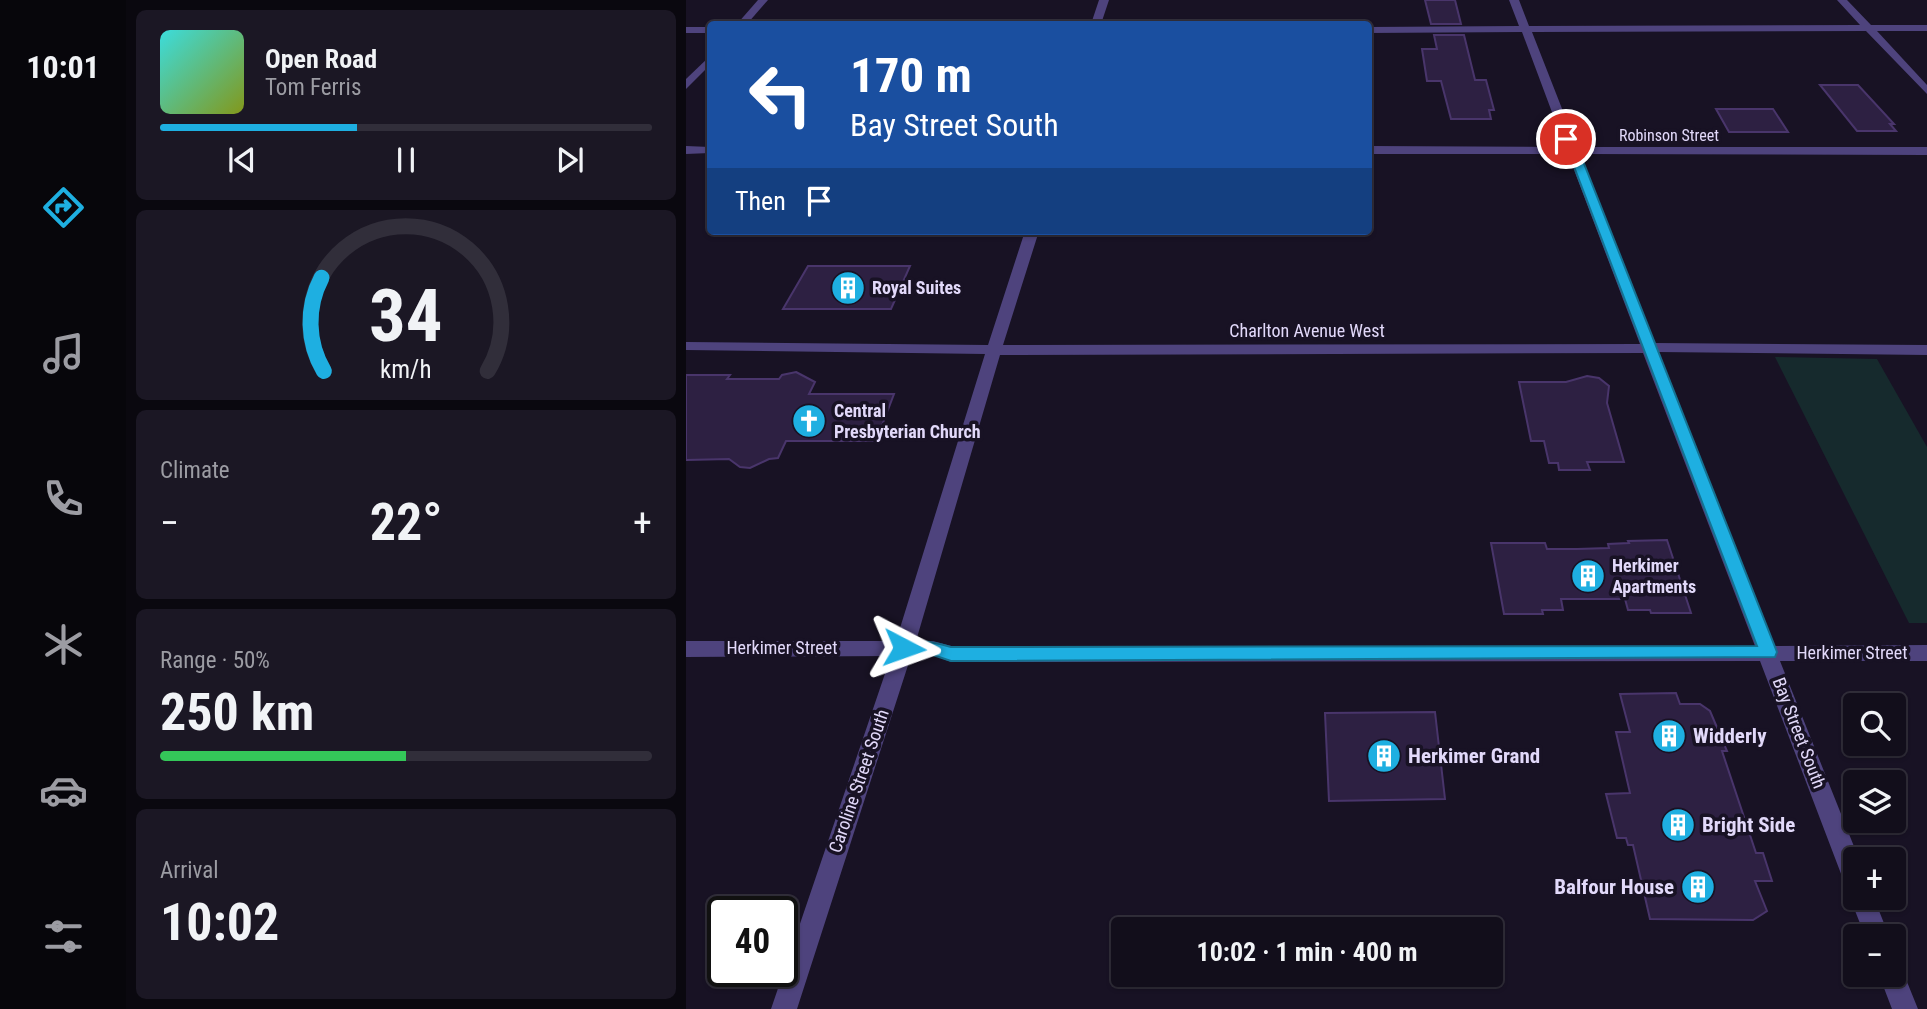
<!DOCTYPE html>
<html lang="en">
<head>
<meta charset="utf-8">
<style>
  body { margin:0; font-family:"Roboto Condensed",sans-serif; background:#1b1724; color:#f1f3f6; height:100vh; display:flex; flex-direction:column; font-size:26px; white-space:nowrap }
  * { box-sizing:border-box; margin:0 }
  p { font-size:23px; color:#9c9ca3 }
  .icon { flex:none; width:38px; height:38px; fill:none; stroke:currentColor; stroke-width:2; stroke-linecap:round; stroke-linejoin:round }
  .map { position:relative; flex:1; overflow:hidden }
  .panel { display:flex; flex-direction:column; gap:10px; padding:10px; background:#0a080f; width:560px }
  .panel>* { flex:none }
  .top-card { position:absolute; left:21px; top:21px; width:665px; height:214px; border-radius:7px; box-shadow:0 2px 5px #0004,0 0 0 2px #312e3a; background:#1a4fa0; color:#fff; overflow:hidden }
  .fabs { position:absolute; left:1157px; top:693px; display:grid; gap:14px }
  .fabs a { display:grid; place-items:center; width:63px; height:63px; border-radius:7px; background:#120e1b; box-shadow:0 2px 5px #0004,0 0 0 2px #312e3a; font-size:35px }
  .speed { position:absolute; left:21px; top:896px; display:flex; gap:14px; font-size:35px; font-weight:700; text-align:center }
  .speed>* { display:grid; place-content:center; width:91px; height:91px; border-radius:50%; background:#120e1b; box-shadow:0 2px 5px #0004,0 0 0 2px #312e3a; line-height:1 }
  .speed .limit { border:4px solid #111; border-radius:10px; background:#fff; color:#111 }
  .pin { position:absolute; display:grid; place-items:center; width:60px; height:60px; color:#fff; margin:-30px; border:4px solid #fff; border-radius:50%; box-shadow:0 2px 7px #0007 }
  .me { position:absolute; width:77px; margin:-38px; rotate:94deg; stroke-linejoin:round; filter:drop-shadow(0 0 5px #0008) }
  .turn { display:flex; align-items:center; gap:24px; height:147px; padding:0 28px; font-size:32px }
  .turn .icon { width:91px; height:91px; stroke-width:2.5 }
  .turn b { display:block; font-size:49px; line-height:60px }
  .then { display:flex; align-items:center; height:66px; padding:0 28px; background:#0003; gap:14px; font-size:26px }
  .big { font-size:52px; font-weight:700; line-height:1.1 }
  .panel .widget { flex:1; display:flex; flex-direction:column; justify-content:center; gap:10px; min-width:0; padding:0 24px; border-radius:10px; background:#1b1724 }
  .panel .dial { align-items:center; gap:0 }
  .dial svg { height:182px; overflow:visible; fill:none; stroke:#312e3a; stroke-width:7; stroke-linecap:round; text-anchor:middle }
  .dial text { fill:#f1f3f6; stroke:none }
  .song { display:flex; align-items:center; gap:21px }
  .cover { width:84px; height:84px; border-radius:10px; background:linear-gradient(135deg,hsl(180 70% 55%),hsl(70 70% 35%)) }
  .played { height:7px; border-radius:4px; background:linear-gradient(90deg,#1eafe1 40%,#312e3a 40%) }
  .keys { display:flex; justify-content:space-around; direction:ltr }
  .heat { display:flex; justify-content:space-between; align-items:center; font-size:38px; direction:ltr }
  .charge { height:10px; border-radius:5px; background:linear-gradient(90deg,#34c759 50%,#312e3a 0) }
  .trip { position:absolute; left:425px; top:917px; width:392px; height:70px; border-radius:7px; background:#120e1b; box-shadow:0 2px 5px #0004,0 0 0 2px #312e3a; font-weight:700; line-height:70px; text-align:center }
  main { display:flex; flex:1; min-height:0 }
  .tab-bar { display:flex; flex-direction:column; width:126px; justify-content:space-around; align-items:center; background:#07060b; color:#9c9ca3 }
  .tab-bar .icon { width:49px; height:49px }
  .tab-bar .selected { color:#1eafe1 }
  .tab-bar b { font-size:32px; color:#f1f3f6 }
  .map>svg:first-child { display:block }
  .green { fill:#162a2d }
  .building { fill:#2d2042; stroke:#49356b; stroke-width:2 }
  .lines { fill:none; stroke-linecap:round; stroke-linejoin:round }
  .minor { fill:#4e437d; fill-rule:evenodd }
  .route { fill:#1eafe1; stroke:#147292; stroke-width:2 }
  .labels { text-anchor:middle; stroke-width:7; stroke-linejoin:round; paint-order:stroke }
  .far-street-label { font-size:16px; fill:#e2d9fa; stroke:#181224 }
  .poi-label { font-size:18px; font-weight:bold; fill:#e2d9fa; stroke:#181224; text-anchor:start }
  .street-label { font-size:18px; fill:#e2d9fa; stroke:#181224 }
  .near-poi-label { font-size:21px; font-weight:bold; fill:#e2d9fa; stroke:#181224; text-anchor:start }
</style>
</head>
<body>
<main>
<nav class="tab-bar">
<b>10:01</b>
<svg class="icon selected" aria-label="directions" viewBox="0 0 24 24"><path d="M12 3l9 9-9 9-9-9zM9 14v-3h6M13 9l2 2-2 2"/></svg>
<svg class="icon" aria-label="music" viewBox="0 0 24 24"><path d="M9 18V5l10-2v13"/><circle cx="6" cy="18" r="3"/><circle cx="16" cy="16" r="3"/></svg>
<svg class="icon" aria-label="phone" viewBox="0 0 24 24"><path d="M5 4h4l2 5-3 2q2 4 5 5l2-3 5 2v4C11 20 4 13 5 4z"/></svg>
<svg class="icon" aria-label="climate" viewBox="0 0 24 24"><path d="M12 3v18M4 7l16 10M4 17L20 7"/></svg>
<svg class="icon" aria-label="car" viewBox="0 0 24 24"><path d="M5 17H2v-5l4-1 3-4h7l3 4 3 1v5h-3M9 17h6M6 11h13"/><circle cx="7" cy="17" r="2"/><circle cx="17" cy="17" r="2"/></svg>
<svg class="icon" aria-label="filters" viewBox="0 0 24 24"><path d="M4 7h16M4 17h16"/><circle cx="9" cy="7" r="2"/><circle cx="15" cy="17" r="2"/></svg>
</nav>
<section class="panel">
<div class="widget">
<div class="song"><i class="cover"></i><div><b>Open Road</b><p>Tom Ferris</p></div></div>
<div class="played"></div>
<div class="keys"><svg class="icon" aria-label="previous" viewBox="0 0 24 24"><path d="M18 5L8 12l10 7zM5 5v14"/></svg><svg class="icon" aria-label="pause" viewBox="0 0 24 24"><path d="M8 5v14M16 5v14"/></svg><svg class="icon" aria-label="next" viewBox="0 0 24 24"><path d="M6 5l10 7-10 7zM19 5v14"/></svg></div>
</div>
<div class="widget dial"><svg viewBox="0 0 100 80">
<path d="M14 69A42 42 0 1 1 86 69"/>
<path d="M14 69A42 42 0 0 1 13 28" stroke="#1eafe1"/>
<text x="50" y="56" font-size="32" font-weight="700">34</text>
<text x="50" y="72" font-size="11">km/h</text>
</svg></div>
<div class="widget"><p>Climate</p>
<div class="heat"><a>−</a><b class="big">22°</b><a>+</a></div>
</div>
<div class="widget"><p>Range · 50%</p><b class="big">250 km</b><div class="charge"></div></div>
<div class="widget"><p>Arrival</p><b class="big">10:02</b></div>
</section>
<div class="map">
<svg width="1241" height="1009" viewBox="0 0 1241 1009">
  <rect width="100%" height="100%" fill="#181224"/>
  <!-- green -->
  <polygon class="green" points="1089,357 1191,359 1241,447 1241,623 1223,623"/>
  <!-- building -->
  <g class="building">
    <polygon points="739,0 769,0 775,24 745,24"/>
    <polygon points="748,35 778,35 789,80 800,80 808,110 803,110 805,119 765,119 755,81 741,81 736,49 751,49"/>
    <polygon points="1134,85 1172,85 1208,124 1204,124 1210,131 1171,131"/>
    <polygon points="1030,109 1087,109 1102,132 1043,132"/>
    <polygon points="122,266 224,266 205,309 97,309"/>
    <polygon points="110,372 129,382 123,394 208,394 190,441 100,441 92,458 83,459 64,468 54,467 43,459 0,460 0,375 44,375 41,379 93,379 96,375"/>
    <polygon points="901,376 913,378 923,386 921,403 938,462 901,462 904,470 873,470 872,463 863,463 858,441 845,441 833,382 880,382"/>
    <polygon points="981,540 1005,613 965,613 964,610 942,610 939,599 875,599 877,610 856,610 857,614 818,614 805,543 859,543 861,549 891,549 923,548 922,544 943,543 942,541"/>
    <polygon points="990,693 994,704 1014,704 1024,711 1041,751 1036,751 1070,853 1077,853 1086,881 1069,881 1081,911 1067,920 964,919 947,845 942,845 940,838 931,838 920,794 944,793 930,732 944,732 934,694"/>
    <polygon points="749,712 759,799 643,801 639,713"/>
  </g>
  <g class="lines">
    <!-- minor -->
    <g class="minor">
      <polygon points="72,0 82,0 61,24 51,24"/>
      <polygon points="413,0 423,0 415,24 405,24"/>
      <path d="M823,0H833L843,26L1174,25L1151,0H1161L1185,25H1241V31H1191L1241,85V94L1180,31L846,32L891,147H1241V155L894,154L969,343L1241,345V355L972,352L1088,646L1241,645V661H1094L1173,859H1169V890L1161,886L1157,879L1074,661L265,662L247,655L225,656L111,1009H85L205,656L0,657V641H210L299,354L0,350V342L302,345L339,231H353L317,345L954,344L882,154H682V146L879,147L836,32L682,33V27L833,26ZM957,353L1069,646H265L247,641H230L314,355Z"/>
      <rect x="0" y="27" width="24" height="6"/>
      <polygon points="24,56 24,65 0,89 0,79"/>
      <polygon points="0,146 24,147 24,153 0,154"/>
      <polygon points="1168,890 1169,898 1188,898 1203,936 1179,936 1164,898"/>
      <polygon points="1208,964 1215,967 1232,1009 1206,1009 1193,975 1208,975"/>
    </g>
  </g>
  <!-- route -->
  <path class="route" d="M876,137H884L893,151L1091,652L1089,657L265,661L247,655L212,653L209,648L212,643C229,638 248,642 265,647L1071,646L882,151L875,139Z"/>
  <!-- icons -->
  <defs>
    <g id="building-disc" transform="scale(1.75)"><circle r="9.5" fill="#1eafe1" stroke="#181224"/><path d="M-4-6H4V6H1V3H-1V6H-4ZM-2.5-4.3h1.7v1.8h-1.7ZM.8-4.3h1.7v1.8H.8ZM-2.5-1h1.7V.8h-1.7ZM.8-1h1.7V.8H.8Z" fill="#fff"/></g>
    <g id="church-disc" transform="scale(1.75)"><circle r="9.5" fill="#1eafe1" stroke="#181224"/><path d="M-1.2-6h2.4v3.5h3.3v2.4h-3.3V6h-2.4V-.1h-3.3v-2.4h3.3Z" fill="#fff"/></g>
  </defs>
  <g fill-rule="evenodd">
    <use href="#building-disc" x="162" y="288"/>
    <use href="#church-disc" x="123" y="421"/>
    <use href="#building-disc" x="902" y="576"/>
    <use href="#building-disc" x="983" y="736"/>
    <use href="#building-disc" x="698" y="756"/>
    <use href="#building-disc" x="992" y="825"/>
    <use href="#building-disc" x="1012" y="887"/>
  </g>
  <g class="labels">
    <!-- far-street labels -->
    <g class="far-street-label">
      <text x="983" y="141">Robinson Street</text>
    </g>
    <!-- poi labels -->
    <g class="poi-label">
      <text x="186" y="294">Royal Suites</text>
      <text x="148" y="417">Central<tspan x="148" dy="21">Presbyterian Church</tspan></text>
      <text x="926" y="572">Herkimer<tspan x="926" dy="21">Apartments</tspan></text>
    </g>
    <!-- street labels -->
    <g class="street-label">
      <text x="621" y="337">Charlton Avenue West</text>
      <text x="96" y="654">Herkimer Street</text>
      <text x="1166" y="659">Herkimer Street</text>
      <text transform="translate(1113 733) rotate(69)" y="6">Bay Street South</text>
      <text transform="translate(173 781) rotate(-71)" y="6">Caroline Street South</text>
    </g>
    <!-- near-poi labels -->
    <g class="near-poi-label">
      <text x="1007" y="743">Widderly</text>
      <text x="722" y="763">Herkimer Grand</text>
      <text x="1016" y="832">Bright Side</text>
      <text x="988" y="894" text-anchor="end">Balfour House</text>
    </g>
  </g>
</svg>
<div class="fabs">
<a><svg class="icon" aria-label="search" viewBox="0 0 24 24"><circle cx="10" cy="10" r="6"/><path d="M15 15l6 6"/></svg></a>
<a><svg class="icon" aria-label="layers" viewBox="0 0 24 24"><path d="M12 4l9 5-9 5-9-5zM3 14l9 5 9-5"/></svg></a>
<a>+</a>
<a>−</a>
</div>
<div class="speed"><div class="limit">40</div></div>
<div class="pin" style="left:880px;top:139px;background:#d93025"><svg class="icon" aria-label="arrive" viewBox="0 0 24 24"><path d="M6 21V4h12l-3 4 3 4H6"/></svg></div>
<svg class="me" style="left:218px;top:648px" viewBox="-20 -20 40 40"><path d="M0-17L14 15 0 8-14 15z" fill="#1eafe1" stroke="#fff" stroke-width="4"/></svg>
<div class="trip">10:02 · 1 min · 400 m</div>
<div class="top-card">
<div class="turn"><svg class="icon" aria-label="left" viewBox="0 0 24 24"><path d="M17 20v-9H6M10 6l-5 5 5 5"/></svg><div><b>170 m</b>Bay Street South</div></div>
<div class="then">Then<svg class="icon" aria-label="arrive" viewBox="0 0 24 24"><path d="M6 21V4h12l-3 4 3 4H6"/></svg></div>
</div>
</div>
</main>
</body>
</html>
